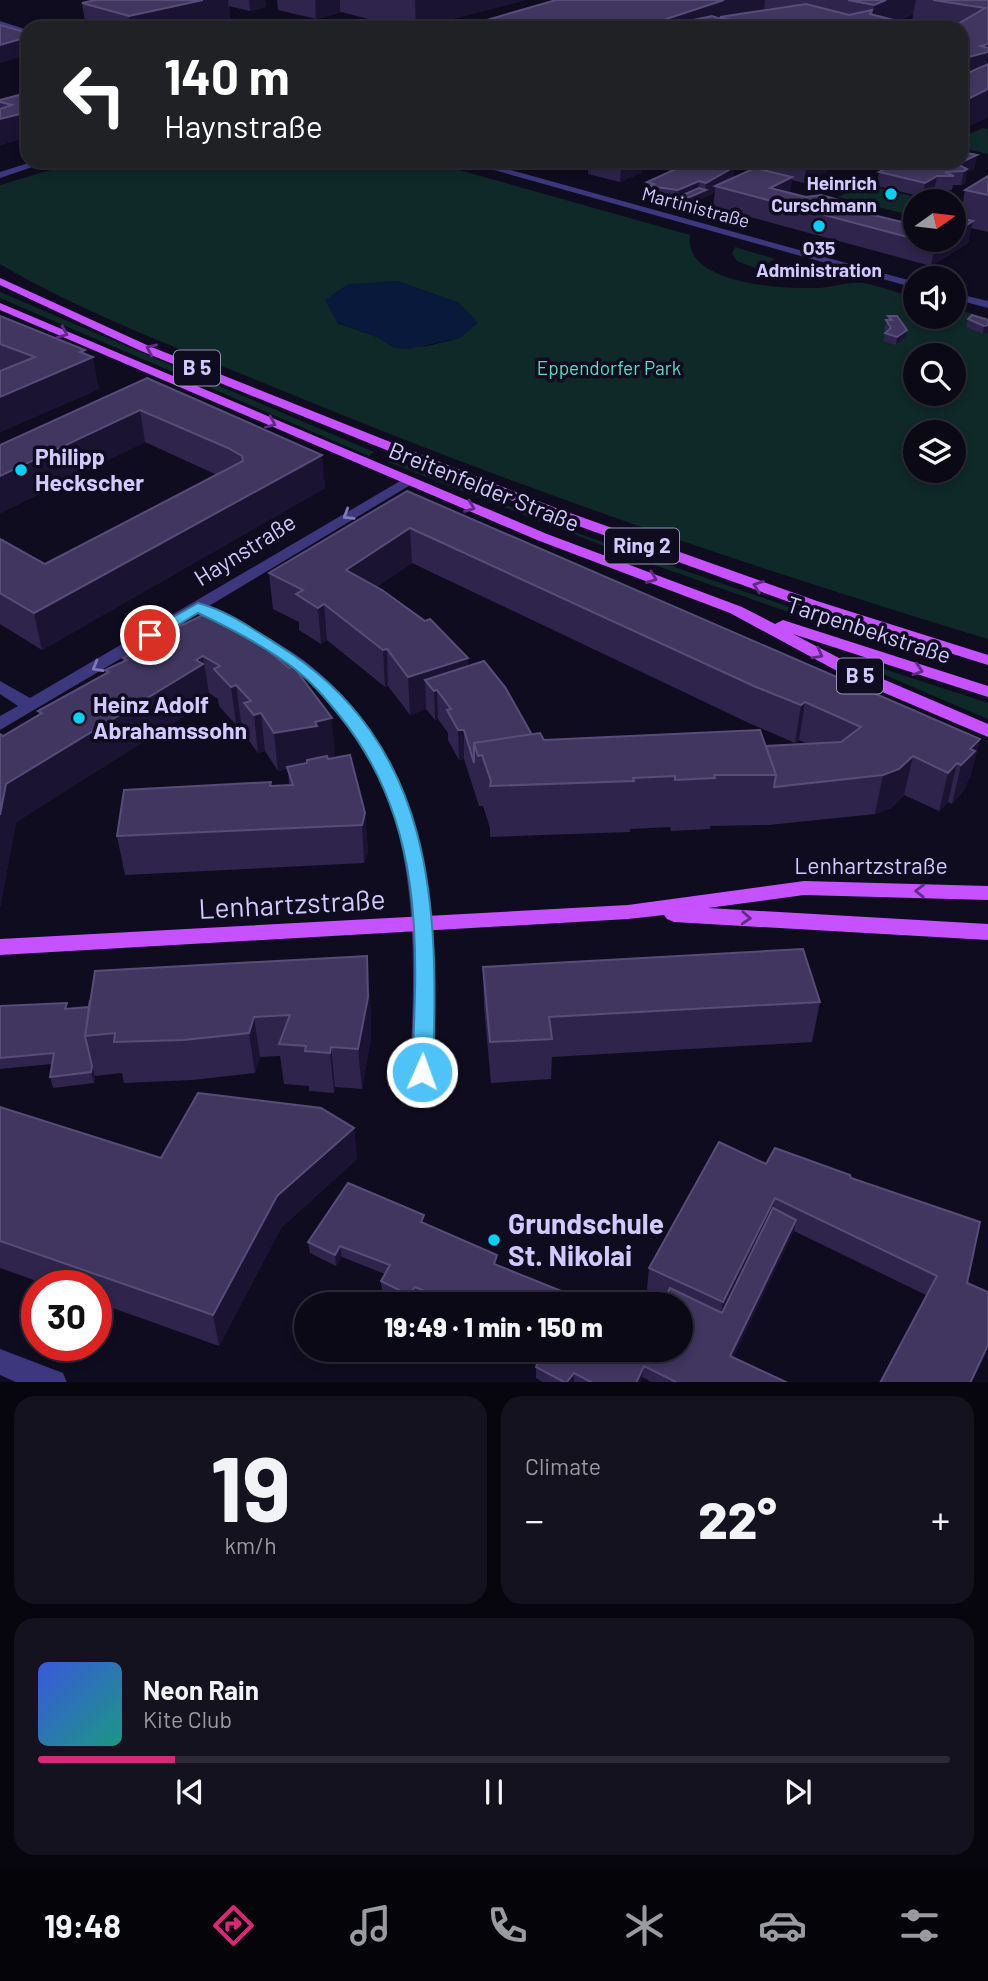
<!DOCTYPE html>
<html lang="en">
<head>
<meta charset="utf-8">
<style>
  body { margin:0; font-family:Barlow,sans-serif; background:#151220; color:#f1f3f6; height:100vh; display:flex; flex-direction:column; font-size:26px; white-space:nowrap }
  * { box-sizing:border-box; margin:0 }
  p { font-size:23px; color:#9a9aa1 }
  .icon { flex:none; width:38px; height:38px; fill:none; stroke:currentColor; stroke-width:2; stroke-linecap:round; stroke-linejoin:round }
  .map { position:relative; height:1382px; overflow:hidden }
  .panel { display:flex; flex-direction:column; gap:14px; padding:14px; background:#07050d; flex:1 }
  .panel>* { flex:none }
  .banner { position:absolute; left:21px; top:21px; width:947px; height:147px; border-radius:21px; box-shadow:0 4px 10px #0003,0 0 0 2px #2c2a36; background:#202124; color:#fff; overflow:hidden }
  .needle { width:46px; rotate:76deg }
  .tools { position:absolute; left:903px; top:189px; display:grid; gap:14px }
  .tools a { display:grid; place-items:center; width:63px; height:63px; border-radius:50%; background:#0c0917; box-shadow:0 4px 10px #0003,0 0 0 2px #2c2a36; font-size:35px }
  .speed { position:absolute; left:21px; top:1270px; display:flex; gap:14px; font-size:35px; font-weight:700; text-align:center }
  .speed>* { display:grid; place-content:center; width:91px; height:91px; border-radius:50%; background:#0c0917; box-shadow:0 4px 10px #0003,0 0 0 2px #2c2a36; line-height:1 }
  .speed .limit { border:10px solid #d22; background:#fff; color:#111 }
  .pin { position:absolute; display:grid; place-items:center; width:60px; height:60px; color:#fff; margin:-30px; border:4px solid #fff; border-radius:50%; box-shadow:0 2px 7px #0007 }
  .me { position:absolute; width:77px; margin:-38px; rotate:2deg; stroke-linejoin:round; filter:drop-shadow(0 0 5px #0008) }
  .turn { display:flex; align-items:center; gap:24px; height:147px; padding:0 28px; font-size:32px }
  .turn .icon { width:91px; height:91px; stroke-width:2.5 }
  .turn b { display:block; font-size:49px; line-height:60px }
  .big { font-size:52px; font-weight:800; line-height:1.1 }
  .panel .card { flex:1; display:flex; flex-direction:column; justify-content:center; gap:10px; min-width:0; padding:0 24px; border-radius:21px; background:#151220 }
  .panel .dial { align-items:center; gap:0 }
  .dial b { font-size:91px; line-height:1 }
  .song { display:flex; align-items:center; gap:21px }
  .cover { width:84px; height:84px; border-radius:10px; background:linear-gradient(135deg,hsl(230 70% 55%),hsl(170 70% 35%)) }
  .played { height:7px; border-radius:4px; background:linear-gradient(90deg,#db2777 15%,#2c2a36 15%) }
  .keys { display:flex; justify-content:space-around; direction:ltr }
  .heat { display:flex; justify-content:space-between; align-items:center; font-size:38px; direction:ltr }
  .panel .tiles { flex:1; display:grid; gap:14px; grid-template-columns:1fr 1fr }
  .card:last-child { grid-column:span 2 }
  .trip { position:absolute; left:294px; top:1292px; width:399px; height:70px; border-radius:35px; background:#0c0917; box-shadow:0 4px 10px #0003,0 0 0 2px #2c2a36; font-weight:800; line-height:70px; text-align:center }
  .menu { display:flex; height:112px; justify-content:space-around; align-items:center; background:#050409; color:#9a9aa1 }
  .menu .icon { width:49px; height:49px }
  .menu .active { color:#db2777 }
  .menu b { font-size:32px; color:#f1f3f6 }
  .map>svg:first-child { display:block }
  .green { fill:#0f2828; fill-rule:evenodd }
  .water { fill:#09193b }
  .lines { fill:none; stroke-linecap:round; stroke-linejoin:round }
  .minor { fill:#3d377e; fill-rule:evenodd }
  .major { fill:#c651ff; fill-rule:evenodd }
  .wall { fill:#2e244c; fill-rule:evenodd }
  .shaded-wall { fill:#1b1332 }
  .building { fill:#403660; stroke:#574d79; stroke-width:2 }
  .oneway { stroke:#622b84 }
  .oneway2 { stroke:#8079b8 }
  .route { fill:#4fc3f7; stroke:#337fa1; stroke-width:2 }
  .poi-dot { fill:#01d1f4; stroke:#100c1f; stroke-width:2.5 }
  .labels { text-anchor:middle; stroke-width:7; stroke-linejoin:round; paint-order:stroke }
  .far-poi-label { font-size:19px; font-weight:bold; fill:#d2caff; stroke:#100c1f; text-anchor:end }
  .far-street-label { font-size:19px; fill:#d2caff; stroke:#100c1f }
  .far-park-label { font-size:19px; fill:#57dec2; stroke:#100c1f }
  .shield { fill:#100c1f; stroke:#9891bc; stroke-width:2 }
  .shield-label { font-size:21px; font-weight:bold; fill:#d2caff }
  .poi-label { font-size:23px; font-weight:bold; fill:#d2caff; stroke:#100c1f; text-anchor:start }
  .street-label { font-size:23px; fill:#d2caff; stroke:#100c1f }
  .near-street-label { font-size:28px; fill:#d2caff; stroke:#100c1f }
  .near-poi-label { font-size:28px; font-weight:bold; fill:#d2caff; stroke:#100c1f; text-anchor:start }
</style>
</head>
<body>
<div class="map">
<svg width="988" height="1383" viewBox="0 0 988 1383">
  <rect width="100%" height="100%" fill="#100c1f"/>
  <!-- green -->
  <g class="green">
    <polygon points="983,128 988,129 988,154 961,148 961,138"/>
    <path d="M81,161H427L690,235C683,284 781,289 815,288C830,288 848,281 863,283C880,286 898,293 915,298V317H954V309L988,318V639C749,567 512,486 281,390C187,351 88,316 0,264V185ZM397,281L459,303L460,338L428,346L395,348L377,337L337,323ZM915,355H954V394H915ZM915,432H954V471H915Z"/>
    <polygon points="863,184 932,201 915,201 915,212 910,215 838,197"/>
    <polygon points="735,247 775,259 758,269 737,261 732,254"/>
    <polygon points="0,292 374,452 369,456 0,298"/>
    <polygon points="392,459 577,533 878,638 876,643 635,558 388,462"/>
    <polygon points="875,666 988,703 988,719 866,667"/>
  </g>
  <!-- water -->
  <polygon class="water" points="397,281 459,303 478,323 460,338 408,349 395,348 377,337 337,322 325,300 348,284"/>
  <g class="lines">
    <!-- minor -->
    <g class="minor">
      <polygon points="0,21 28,30 28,34 0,25"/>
      <polygon points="35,161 50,161 0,178 0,172"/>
      <polygon points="462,161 478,161 915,282 915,288"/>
      <polygon points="954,293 988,301 988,308 954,299"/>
      <path d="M407,477L412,478V484L209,606C241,622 273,638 302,659C437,760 438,918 434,1072L430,1079L422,1081L414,1079L410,1072C416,949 422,810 337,710C300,666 248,638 198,613L0,730V716L18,706L0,694V681L30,698Z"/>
      <polygon points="0,1349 63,1373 67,1383 18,1383 0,1375"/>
    </g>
    <!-- major -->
    <g class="major">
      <polygon points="0,278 149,346 556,508 817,601 988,655 988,665 806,608 545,514 141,351 0,285"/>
      <polygon points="0,303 547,534 742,607 775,624 783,620 789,622 988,686 988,697 793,634 864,671 988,724 988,737 852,679 730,613 537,540 0,310"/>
      <polygon points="804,881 988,886 988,900 804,895 708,908 988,924 988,940 674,922 667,919 664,915 628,919 0,955 0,939 628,905"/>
    </g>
  </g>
  <!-- wall -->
  <g class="wall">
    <polygon points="90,0 265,0 266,7 250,11 229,6 230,21 218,24 219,28 86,28 82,3 92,1"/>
    <polygon points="277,0 525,0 440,22 440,24 426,28 404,28 341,12 316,19 278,10"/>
    <polygon points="556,0 988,0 988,117 961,130 961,28 936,28 912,24 913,14 898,21 925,28 480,28 480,22"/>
    <polygon points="26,93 28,137 0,145 0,100"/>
    <polygon points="977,155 974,169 967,172 965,183 961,185 953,185 952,190 934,191 923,197 877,186 879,172 894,164 894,161 961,161"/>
    <polygon points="589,161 642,161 641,173 620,182 588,174"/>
    <polygon points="691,161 742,161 731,167 734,167 733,178 765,170 766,161 845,161 836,165 828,163 827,171 804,183 792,180 790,193 806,197 876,210 875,215 906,223 915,218 915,240 954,240 960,218 965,190 988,176 988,232 971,228 968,243 931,266 713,207 715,192 685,207 648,200 648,197 646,196 647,182 669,172 669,167"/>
    <polygon points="0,316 85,350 99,389 0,432"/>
    <polygon points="888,316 907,330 905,338 896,345 883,341 885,333 886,332 884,328"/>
    <polygon points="968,319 988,320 988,333 983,334 966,327"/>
    <polygon points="147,378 325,488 42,650 0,624 0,539 45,564 217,475 145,442 0,513"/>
    <path d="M407,491L980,739L970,777L968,780L965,789L952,804L948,802L939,811L904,795L891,808L875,814L769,825L710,826V829L671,831L670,827L630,829V832L490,837V828L483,806H479L464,759L459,760L448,740V733L438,719L435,720L426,709L410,715L388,686L385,687L327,640L321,644L299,630V622L273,609L269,573ZM412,563L751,724L795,743L799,740L808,744L766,746L544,740L532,735L468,666V658L376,587Z"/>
    <polygon points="176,628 257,641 335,756 328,758 365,813 368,852 364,863 125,875 117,836 271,786 289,785 288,769 278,771 265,751 258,753 249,741 248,730 241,722 236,725 219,706 218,699 209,693 207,693 208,701 16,822 0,908 0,734 3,736 39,715 38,711 106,674 105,670 124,662 123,658 136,655 176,631"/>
    <polygon points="483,967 820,1002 812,1042 552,1057 551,1079 491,1083 484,1007"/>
    <polygon points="370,996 371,1037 362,1089 335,1087 334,1093 309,1091 309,1086 284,1084 280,1056 260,1057 255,1073 192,1080 124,1083 122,1073 95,1076 94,1083 53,1088 50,1077 52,1064 0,1069 0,1006 68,1009"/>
    <polygon points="0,1107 161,1158 354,1128 357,1159 281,1228 219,1346 96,1302 96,1286 51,1286 0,1268"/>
    <polygon points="766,1164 851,1178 980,1222 926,1295 794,1231 733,1357 788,1383 653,1383 642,1377 640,1383 544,1383 536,1378 536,1367 539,1359 517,1349 681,1349 665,1298 647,1289 649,1268"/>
    <polygon points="424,1224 497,1265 574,1304 430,1304 416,1298 412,1304 405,1304 382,1292 381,1281 385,1274 342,1257 336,1266 310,1253 308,1242"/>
  </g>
  <!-- shaded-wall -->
  <g class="shaded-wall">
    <polygon points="138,0 228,0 230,21 201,28 130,28 129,16"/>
    <polygon points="249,0 265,0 266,7 250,11"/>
    <polygon points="315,0 340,0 340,12 316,19"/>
    <polygon points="415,0 525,0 440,22 440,24 426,28 416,28"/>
    <polygon points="724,0 765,0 764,12 720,17 720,26 698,19 697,28 639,28"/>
    <polygon points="886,0 916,0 913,14 879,28 871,28 874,5"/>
    <polygon points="805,22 804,28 777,28"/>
    <polygon points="219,25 219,28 202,28"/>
    <polygon points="28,37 28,55 0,63 0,45"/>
    <polygon points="988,41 988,80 961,87 961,59"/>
    <polygon points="988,89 988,117 962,130 968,99"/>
    <polygon points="28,112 28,137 0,145 0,119"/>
    <polygon points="977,155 974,169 967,172 965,183 961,185 964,171 957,164"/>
    <polygon points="638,161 642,161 641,173 620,182 621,168"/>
    <polygon points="729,161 742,161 729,168"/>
    <polygon points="821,161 829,161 827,171 804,183 806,169"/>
    <polygon points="837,161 845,161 836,165"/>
    <polygon points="734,167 733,181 715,186 715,192 705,197 706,183"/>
    <polygon points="937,176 934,191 923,197 925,183"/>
    <polygon points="792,177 790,198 770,188"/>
    <polygon points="699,181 698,193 706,190 705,197 685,207 685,199 678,197 677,205 678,190"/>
    <polygon points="973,221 968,243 931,266 935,244 942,240 954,240 954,233"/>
    <polygon points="988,325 988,333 983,334 984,326"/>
    <polygon points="907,330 905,338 896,345 897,337"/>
    <polygon points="85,350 87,360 93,357 99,389 0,432 0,397"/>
    <polygon points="140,410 145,442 0,513 0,476"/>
    <polygon points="322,455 325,488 42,650 34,613"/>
    <polygon points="410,528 412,563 349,605 346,570"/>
    <polygon points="324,604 327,640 321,644 318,608"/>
    <polygon points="387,649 388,686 385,687 383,650"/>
    <polygon points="203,656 209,693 207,693 208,701 16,822 0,908 0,815 6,784"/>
    <polygon points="468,658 468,695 437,690 438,719 435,720 434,691 425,680 426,709 410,715 408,677"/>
    <polygon points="236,685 241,722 236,725 231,687"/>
    <polygon points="805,702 799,740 795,743 801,705"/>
    <polygon points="261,713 265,751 258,753 254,715"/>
    <polygon points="332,718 335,756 320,760 307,766 278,771 274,733"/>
    <polygon points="458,730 464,730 464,759 459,760"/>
    <polygon points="980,739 970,777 968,780 965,789 952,804 961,765 970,749"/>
    <polygon points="913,756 904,795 891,808 875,814 883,775"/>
    <polygon points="957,763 948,802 939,811 948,773"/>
    <polygon points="365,813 368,852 364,863 362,825"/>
    <polygon points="367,956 370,996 371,1037 362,1089 358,1049"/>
    <polygon points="254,1017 260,1057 255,1073 249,1033"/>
    <polygon points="331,1047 335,1087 334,1093 330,1053"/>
    <polygon points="92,1066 95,1076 94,1083 91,1072"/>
    <polygon points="354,1128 357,1159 281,1228 219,1346 213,1315 277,1196"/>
    <polygon points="775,1198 771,1220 720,1324 723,1302"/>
    <polygon points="796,1220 794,1231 729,1367 730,1356"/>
    <polygon points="340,1246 342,1257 336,1266 335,1255"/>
    <polygon points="415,1287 416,1298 412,1304 410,1304 409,1295"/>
    <polygon points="988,1345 988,1350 972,1383 970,1383"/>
    <polygon points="644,1366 642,1377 640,1383 636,1383"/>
    <polygon points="574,1373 574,1383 567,1383"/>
  </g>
  <!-- building -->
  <g class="building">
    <polygon points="95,0 203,0 129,16 82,3"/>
    <polygon points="556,0 724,0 639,28 507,28 480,22"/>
    <polygon points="848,0 886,0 874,5"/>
    <polygon points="933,0 988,0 988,44 981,46 988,48 988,52 961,59 961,28 951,28 985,8"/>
    <polygon points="806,4 849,15 872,10 870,14 925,28 803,28 817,25 805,22 777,28 725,28 698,19 712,16 738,25 744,24 720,17"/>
    <polygon points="200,20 219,25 202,28 168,28"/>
    <polygon points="286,22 301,26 292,28 278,28 270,26"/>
    <polygon points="0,25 28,33 28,37 0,45"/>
    <polygon points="988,64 988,89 968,99 961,97 961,76"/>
    <polygon points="26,93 28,94 28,112 0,119 0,109 12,105 0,102 0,100"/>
    <polygon points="961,152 977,155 957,164 967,169 964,171 945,172 954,176 937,176 925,183 879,172 900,161 961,161"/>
    <polygon points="592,161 638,161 621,168"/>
    <polygon points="691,161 708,161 734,167 706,183 699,181 678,190 648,186 654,184 647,182 676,169 669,167"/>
    <polygon points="774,161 821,161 806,169"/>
    <polygon points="755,168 792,177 770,188 806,197 821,195 876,210 869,214 906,223 915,218 915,239 715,186"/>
    <polygon points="988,176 988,195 965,190"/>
    <polygon points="699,188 706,190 685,199 678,197"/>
    <polygon points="954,217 973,221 954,233"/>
    <polygon points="920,240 942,240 935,244"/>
    <polygon points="972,315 988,320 988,325 984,326 968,319"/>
    <polygon points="0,316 85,350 80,352 93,357 0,397 0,371 35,357 0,344"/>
    <polygon points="888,316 897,316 907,330 897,337 885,333 891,328 886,320 892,320"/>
    <polygon points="147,378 322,455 34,613 0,593 0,539 45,564 243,461 242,456 228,448 140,410 0,476 0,445"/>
    <polygon points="407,491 980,739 970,749 975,751 961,765 957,763 948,773 913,756 899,769 883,775 774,787 776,775 766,746 841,742 861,727 805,702 801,705 756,687 410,528 346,570 382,590 425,621 430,619 468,658 408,677 387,649 383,650 324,604 318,608 296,594 303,590 269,573"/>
    <polygon points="209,612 256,635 252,637 289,668 293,666 332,718 315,722 317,726 274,733 261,713 254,715 244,703 251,701 236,685 231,687 214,669 220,666 203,656 196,660 203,664 6,784 0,815 0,734 3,736 42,713 38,711 109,672 105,670 127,660 123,658 133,653 136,655 179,630 176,628"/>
    <polygon points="484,661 505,687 532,735 474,743 474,763 464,730 458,730 447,710 451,709 437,690 434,691 425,680"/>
    <polygon points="760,730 776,775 714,775 715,778 675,780 675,776 633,778 634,781 490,786 491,781 482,755 478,756 474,743 540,733 544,740"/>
    <polygon points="350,755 365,813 362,825 117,836 124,790 271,782 270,786 293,785 287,767 307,763 307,760 327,756 328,759"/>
    <polygon points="803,949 820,1002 549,1017 552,1039 490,1042 483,967"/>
    <polygon points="367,956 368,997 358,1049 331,1047 330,1053 305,1051 306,1046 279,1044 290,1015 254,1017 249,1033 184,1040 114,1042 115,1033 85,1036 95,971"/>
    <polygon points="90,1000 85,1036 92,1066 91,1072 50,1077 54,1053 0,1058 0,1006 67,1003 65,1009 89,1007"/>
    <polygon points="198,1093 321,1108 354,1128 277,1196 213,1315 0,1241 0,1107 161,1158"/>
    <polygon points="719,1142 766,1164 775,1148 850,1175 851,1178 980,1222 967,1283 988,1292 988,1345 970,1383 880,1383 937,1276 775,1198 723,1302 649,1268"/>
    <polygon points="348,1183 424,1215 421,1222 497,1255 494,1264 574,1296 572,1304 456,1304 415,1287 409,1295 381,1281 390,1265 340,1246 335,1255 308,1242"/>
    <polygon points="773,1208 796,1220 730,1356 788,1383 678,1383 644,1366 636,1383 593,1383 574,1373 566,1383 536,1367 543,1349 681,1349 681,1304 661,1304 670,1288 722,1313"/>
  </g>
  <!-- one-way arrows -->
  <defs><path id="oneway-chevron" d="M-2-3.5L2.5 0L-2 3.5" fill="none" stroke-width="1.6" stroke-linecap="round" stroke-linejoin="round" transform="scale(1.75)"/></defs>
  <g class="oneway">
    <use href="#oneway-chevron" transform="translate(63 333) rotate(23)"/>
    <use href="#oneway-chevron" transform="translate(151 349) rotate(-156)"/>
    <use href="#oneway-chevron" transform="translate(271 423) rotate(23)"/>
    <use href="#oneway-chevron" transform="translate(470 507) rotate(22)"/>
    <use href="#oneway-chevron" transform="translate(652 578) rotate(21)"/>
    <use href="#oneway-chevron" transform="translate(758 586) rotate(-161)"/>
    <use href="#oneway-chevron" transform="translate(818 654) rotate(28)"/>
    <use href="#oneway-chevron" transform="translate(918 670) rotate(18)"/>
    <use href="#oneway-chevron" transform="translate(920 891) rotate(-179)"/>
    <use href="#oneway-chevron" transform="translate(746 918) rotate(3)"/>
  </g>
  <g class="oneway2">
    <use href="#oneway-chevron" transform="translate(348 515) rotate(148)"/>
    <use href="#oneway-chevron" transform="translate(97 667) rotate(150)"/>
  </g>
  <!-- route -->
  <path class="route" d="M198,603C226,610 253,629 278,645C436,743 439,906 433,1072L430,1078L422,1080L415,1078L412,1072C418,944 425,821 339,715C326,699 313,683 295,669C266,647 232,629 198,613L155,639H145L142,635Z"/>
  <!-- markers -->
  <g class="poi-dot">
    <circle cx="891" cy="194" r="7"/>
    <circle cx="819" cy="226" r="7"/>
    <circle cx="21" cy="470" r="7"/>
    <circle cx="79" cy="718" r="7"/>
    <circle cx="494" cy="1240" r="7"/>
  </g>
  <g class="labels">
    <!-- far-poi labels -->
    <g class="far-poi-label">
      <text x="877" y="190">Heinrich<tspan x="877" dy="22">Curschmann</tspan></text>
      <text x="819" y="255" text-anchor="middle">O35<tspan x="819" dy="22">Administration</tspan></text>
    </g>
    <!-- far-street labels -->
    <g class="far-street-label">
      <text transform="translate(696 207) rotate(15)" y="7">Martinistraße</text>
    </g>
    <!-- far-park labels -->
    <g class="far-park-label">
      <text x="609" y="375">Eppendorfer Park</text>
    </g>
    <!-- shield labels -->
    <g class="shield">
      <rect x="174" y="350.5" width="46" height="35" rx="5"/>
      <rect x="605" y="528.5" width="74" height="35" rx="5"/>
      <rect x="837" y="658.5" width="46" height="35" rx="5"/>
    </g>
    <g class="shield-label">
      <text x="197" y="375">B 5</text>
      <text x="642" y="553">Ring 2</text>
      <text x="860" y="683">B 5</text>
    </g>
    <!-- poi labels -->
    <g class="poi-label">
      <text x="35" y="465">Philipp<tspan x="35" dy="26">Heckscher</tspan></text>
      <text x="93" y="713">Heinz Adolf<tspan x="93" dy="26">Abrahamssohn</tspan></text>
    </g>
    <!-- street labels -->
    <g class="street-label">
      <text transform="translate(484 487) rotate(22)" y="8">Breitenfelder Straße</text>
      <text transform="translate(245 550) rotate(-32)" y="8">Haynstraße</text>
      <text transform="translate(869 630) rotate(18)" y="8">Tarpenbekstraße</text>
      <text x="871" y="874">Lenhartzstraße</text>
    </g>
    <!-- near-street labels -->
    <g class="near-street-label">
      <text transform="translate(292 904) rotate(-3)" y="10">Lenhartzstraße</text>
    </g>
    <!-- near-poi labels -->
    <g class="near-poi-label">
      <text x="508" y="1234">Grundschule<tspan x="508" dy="32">St. Nikolai</tspan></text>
    </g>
  </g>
</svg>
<div class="tools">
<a><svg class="needle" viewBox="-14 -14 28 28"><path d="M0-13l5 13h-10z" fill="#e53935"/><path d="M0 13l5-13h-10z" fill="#9a9aa1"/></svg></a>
<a><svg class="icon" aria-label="sound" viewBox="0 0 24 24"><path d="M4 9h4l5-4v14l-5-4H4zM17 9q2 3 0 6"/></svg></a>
<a><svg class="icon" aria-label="search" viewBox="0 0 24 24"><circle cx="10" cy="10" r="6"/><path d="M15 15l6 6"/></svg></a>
<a><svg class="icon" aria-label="layers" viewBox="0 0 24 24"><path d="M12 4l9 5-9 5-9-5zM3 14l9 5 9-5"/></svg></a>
</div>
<div class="speed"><div class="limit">30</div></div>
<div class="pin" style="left:150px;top:635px;background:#d93025"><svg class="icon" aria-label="arrive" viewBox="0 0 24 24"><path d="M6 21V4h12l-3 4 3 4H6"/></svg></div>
<svg class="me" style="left:422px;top:1072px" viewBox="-20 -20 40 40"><circle r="17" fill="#4fc3f7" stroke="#fff" stroke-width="3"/><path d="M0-11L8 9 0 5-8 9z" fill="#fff"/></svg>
<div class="trip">19:49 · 1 min · 150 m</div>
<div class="banner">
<div class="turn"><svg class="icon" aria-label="left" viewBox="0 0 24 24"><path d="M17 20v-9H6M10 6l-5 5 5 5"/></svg><div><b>140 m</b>Haynstraße</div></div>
</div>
</div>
<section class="panel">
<div class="tiles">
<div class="card dial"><b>19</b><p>km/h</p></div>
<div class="card"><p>Climate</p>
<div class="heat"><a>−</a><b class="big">22°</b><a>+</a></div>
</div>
<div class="card">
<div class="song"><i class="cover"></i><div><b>Neon Rain</b><p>Kite Club</p></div></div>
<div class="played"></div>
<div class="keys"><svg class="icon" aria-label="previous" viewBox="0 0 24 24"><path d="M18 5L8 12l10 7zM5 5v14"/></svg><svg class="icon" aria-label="pause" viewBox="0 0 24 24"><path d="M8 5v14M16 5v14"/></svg><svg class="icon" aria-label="next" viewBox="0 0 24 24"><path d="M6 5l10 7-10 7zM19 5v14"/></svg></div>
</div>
</div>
</section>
<nav class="menu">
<b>19:48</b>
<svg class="icon active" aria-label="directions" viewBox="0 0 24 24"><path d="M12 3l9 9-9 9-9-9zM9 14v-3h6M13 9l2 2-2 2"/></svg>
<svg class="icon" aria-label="music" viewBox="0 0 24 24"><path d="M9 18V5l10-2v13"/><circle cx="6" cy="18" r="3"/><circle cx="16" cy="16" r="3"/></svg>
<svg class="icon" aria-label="phone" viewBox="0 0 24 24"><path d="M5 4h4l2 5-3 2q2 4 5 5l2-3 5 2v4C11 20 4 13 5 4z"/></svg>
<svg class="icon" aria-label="climate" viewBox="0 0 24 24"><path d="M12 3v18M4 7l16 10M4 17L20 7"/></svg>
<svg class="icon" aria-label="car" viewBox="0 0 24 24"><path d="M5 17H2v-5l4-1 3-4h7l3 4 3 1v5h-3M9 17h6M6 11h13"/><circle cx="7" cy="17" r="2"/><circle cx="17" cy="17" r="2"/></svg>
<svg class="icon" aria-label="filters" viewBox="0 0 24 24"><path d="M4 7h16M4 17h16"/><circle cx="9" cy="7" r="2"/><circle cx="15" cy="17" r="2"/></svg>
</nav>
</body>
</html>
